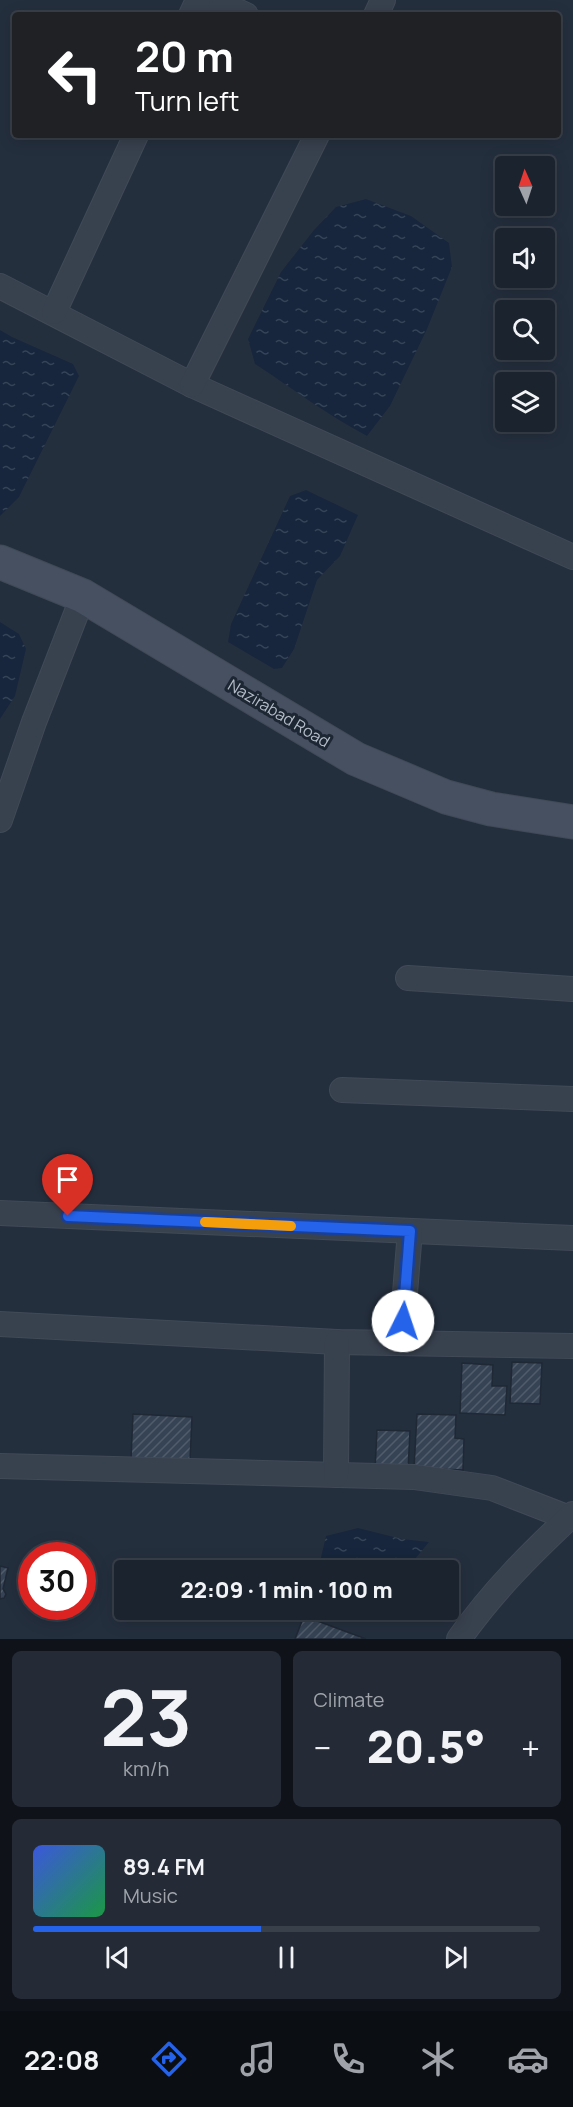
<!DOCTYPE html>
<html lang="en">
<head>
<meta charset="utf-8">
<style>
  body { margin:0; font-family:Manrope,sans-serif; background:#242b36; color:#f1f3f6; height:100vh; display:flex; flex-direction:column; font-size:22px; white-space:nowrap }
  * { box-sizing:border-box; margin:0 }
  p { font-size:20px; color:#a0a4aa }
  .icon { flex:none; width:33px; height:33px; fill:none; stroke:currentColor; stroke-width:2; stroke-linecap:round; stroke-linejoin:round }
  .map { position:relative; height:1639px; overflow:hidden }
  .sheet { display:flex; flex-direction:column; gap:12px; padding:12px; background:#0f1319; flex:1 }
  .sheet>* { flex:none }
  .top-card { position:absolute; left:12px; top:12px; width:549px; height:126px; border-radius:6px; box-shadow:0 3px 15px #0003,0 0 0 2px #39404a; background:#202124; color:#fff; overflow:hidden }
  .needle { width:39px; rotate:357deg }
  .fabs { position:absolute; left:495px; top:156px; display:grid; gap:12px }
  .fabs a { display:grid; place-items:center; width:60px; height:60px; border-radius:6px; background:#1b232e; box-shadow:0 3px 15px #0003,0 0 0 2px #39404a; font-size:30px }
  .speed { position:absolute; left:18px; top:1542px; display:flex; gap:12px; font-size:30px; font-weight:700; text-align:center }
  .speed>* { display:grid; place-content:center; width:78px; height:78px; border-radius:50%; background:#1b232e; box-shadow:0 3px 15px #0003,0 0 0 2px #39404a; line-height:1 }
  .speed .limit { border:9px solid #d22; background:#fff; color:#111 }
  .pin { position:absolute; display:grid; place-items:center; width:51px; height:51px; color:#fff; margin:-62px -26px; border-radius:50% 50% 50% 0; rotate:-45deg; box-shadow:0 0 6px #0007 }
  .pin .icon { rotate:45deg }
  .me { position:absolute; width:66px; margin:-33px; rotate:4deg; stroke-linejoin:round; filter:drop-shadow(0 0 4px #0008) }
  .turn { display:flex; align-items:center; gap:21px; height:126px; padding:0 24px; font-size:27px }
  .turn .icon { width:78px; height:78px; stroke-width:2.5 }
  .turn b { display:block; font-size:42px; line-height:51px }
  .big { font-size:45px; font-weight:800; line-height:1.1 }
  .sheet .tile { flex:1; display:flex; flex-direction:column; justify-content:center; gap:9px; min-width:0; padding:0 21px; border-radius:9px; background:#242b36 }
  .sheet .dial { align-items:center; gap:0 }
  .dial b { font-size:78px; line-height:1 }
  .song { display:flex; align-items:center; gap:18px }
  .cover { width:72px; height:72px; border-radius:9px; background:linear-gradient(135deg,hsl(230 70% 55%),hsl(140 70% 35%)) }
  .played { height:6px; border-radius:3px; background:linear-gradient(90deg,#2563eb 45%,#39404a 45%) }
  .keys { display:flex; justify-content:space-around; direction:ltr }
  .heat { display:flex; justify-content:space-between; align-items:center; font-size:33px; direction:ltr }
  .sheet .tiles { flex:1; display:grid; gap:12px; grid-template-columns:1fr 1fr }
  .tile:last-child { grid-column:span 2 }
  .trip { position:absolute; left:114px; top:1560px; width:345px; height:60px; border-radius:6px; background:#1b232e; box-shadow:0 3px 15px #0003,0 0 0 2px #39404a; font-weight:800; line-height:60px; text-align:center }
  .tab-bar { display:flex; height:96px; justify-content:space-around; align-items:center; background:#0b0e12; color:#a0a4aa }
  .tab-bar .icon { width:42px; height:42px }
  .tab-bar .current { color:#2563eb }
  .tab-bar b { font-size:27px; color:#f1f3f6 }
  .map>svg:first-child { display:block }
  .water { fill:url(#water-ripples) }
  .building { fill:url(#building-hatch); stroke:#1f2835; stroke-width:1.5 }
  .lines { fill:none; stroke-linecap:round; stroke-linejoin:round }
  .street-casing { stroke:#414a57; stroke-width:26 }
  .secondary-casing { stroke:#414a57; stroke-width:35 }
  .street { stroke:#38414e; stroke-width:24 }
  .secondary { stroke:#465061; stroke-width:33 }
  .route-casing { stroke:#184099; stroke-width:15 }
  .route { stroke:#2563eb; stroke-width:10 }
  .slow { stroke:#f59e0b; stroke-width:10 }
  .labels { text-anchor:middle; stroke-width:6; stroke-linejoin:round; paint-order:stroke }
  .street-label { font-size:16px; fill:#b4bcc9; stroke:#1d2633 }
</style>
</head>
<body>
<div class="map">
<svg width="573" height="1639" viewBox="0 0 573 1639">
  <defs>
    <pattern id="water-ripples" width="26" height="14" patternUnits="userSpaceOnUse" patternTransform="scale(1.5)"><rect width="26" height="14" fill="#17263c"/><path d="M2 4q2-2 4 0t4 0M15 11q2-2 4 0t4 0" fill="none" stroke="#364457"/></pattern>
    <pattern id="building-hatch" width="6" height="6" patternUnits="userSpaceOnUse" patternTransform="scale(1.5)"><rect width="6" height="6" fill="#364354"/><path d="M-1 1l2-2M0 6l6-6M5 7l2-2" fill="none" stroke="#515c6b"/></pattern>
  </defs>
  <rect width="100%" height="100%" fill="#242f3e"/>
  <!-- water -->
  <g class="water">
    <path d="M366,199L411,216L449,243L452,267L427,329L390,406L367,436C327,415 292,388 255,364L248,339L281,272L314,230L336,207Z"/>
    <polygon points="0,330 12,337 73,364 79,376 19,497 0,516"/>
    <polygon points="306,490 358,515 340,556 317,580 294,649 282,668 274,669 228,642 231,624 290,496"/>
    <polygon points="0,622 19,634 26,649 15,696 0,719"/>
    <polygon points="358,1528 402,1539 429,1542 406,1570 318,1570 326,1536"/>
  </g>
  <!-- building -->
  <g class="building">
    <polygon points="512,1362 542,1363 540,1404 510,1403"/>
    <polygon points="462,1363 493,1365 492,1386 507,1386 505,1415 460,1413"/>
    <polygon points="133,1414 192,1417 190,1461 131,1459"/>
    <polygon points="417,1414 456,1415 455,1438 464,1439 463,1470 414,1468"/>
    <polygon points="377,1430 410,1431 408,1471 375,1470"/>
    <polygon points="0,1566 8,1568 3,1589 6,1594 4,1598 0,1599"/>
    <polygon points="304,1616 366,1639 295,1639"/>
  </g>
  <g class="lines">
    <!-- street casing -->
    <g class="street-casing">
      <g id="street">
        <polyline points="213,0 246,15"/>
        <polyline points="191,15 198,0"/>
        <polyline points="376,15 383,0"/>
        <polyline points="0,286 192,385 573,557"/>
        <polyline points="54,312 136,135"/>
        <polyline points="192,385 317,135"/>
        <polyline points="0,820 34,722 83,596"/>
        <polyline points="408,978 573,989"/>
        <polyline points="342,1090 573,1099"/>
        <polyline points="0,1213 573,1238"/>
        <polyline points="0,1324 337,1342 573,1346"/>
        <polyline points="401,1343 410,1231"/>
        <polyline points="0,1466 414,1477 492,1488 569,1518"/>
        <polyline points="336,1475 337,1342"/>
        <path d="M459,1639C492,1592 531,1553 573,1514"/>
      </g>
    </g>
    <!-- secondary casing -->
    <g class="secondary-casing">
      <polyline id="secondary" points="0,562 83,596 356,759 446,797 491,809 573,822"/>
    </g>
    <!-- street -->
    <use href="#street" class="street"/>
    <!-- secondary -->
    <use href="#secondary" class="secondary"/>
  </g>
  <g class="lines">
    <!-- route casing -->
    <g class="route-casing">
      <polyline id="route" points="68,1216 410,1231 403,1321"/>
    </g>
    <!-- route -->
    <use href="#route" class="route"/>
    <!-- slow -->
    <polyline class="slow" points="205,1222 291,1226"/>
  </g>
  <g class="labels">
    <!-- street labels -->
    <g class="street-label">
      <text transform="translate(279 713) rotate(31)" y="6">Nazirabad Road</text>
    </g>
  </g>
</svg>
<div class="fabs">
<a><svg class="needle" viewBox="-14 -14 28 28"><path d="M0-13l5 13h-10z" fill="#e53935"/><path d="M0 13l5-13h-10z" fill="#a0a4aa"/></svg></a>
<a><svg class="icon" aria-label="sound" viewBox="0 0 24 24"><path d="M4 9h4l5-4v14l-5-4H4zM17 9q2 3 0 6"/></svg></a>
<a><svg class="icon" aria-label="search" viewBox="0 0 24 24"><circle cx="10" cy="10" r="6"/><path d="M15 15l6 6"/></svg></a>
<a><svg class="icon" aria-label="layers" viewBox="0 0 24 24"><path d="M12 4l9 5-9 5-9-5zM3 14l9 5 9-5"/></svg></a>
</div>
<div class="speed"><div class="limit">30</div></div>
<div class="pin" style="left:68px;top:1216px;background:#d93025"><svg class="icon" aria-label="arrive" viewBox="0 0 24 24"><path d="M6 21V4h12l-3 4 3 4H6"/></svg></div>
<svg class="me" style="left:403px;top:1321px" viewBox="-20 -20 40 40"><circle r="19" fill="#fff"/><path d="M0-13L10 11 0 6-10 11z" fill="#2563eb"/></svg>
<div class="trip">22:09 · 1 min · 100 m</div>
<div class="top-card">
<div class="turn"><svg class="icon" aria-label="left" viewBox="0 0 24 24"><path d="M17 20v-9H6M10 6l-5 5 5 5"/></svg><div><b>20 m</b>Turn left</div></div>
</div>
</div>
<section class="sheet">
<div class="tiles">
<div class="tile dial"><b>23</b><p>km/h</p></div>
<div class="tile"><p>Climate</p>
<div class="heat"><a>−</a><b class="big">20.5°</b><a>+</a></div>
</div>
<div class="tile">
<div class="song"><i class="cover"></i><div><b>89.4 FM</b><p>Music</p></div></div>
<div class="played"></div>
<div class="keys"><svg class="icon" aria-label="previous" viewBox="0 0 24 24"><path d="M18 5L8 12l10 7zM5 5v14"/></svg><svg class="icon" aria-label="pause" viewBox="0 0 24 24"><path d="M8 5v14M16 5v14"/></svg><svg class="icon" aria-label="next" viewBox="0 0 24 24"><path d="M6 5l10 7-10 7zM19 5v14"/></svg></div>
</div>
</div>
</section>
<nav class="tab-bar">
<b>22:08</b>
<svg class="icon current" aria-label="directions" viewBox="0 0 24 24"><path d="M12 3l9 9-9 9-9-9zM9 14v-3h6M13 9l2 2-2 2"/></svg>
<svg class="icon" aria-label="music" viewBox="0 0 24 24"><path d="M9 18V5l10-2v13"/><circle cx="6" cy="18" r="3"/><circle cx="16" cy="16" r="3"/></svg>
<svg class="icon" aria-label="phone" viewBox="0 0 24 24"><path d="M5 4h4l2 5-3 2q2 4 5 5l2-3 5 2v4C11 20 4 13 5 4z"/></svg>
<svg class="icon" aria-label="climate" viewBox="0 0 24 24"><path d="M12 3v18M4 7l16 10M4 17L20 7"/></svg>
<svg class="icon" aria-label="car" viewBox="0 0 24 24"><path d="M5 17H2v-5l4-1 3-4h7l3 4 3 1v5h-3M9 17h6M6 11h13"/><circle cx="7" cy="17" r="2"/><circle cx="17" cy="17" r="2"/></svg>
</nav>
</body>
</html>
